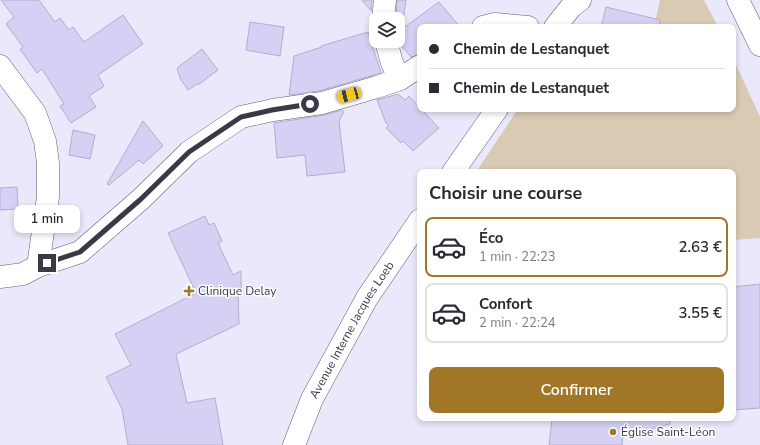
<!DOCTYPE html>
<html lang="fr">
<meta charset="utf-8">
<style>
body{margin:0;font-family:"Nunito Sans",sans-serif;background:#f2f2f3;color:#2b2b33;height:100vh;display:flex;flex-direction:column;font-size:15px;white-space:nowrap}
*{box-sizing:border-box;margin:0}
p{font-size:13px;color:#7c7c81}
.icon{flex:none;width:22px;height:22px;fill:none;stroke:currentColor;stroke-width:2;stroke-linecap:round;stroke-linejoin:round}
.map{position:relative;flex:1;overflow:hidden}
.side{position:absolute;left:417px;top:169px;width:319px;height:252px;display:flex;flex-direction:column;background:#fff;border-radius:8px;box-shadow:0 2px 6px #0003}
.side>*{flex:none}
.banner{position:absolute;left:417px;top:24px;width:319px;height:88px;border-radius:8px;box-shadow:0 2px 6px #0003;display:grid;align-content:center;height:88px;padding:0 12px;background:#fff}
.buttons{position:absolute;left:369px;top:12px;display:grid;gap:8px}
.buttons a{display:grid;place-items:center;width:36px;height:36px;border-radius:8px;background:#fff;box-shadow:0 2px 6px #0003;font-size:20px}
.end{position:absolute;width:18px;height:18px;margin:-9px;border:5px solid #3b3945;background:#fff;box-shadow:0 0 0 2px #fff}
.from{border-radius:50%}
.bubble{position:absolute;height:28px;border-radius:8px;background:#fff;box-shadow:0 2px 6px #0003;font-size:13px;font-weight:600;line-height:28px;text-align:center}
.car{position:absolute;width:12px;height:24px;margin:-12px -6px;border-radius:5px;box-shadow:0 0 3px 1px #0007;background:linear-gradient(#f5c518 24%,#345 0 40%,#f5c518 0 76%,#345 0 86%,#f5c518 0)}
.banner b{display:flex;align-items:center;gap:14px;height:38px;font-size:15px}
.banner b+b{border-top:1px solid #e1e1e2}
.banner i{width:10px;height:10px;background:#2b2b33}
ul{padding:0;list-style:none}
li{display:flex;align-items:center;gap:12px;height:60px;margin:0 8px 6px;padding:0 4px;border:2px solid #e1e1e2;border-radius:8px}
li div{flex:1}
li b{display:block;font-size:15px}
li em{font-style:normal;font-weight:600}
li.current{border-color:#a17626}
li>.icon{width:36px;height:36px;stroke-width:1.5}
h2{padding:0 12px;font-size:18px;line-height:48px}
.cta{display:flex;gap:8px;margin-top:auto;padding:8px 12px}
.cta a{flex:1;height:46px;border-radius:8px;background:#a17626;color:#fff;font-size:16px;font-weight:600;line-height:46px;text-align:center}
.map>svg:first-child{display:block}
.green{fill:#d8cab5}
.building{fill:#d5d1f5;stroke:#b0aeca}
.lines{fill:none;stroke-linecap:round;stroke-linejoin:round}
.minor-casing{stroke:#605d77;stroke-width:23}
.tertiary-casing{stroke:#605d77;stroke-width:23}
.secondary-casing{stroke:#605d77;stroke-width:23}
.minor{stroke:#fff;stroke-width:22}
.tertiary{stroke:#fff;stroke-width:22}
.secondary{stroke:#fff;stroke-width:22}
.route{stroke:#3b3945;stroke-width:5}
.poi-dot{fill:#a17626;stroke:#fff;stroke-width:1.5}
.labels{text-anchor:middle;stroke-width:3;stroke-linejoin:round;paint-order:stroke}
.poi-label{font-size:12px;fill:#3b3945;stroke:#fff;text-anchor:start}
.street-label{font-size:12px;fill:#3b3945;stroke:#fff}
</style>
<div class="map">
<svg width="760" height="445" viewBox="0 0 760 445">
<rect width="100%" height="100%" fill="#eae9fb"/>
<path class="green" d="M660,0H704L718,27H654Z
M733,58L760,117V238L733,240V172H476L518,109H733Z"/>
<path class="building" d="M1,0H39L55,22L60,18L69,30L73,27L84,42L123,15L143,44L98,75L104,86L89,96L96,107L71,123L60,106L64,104L42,69L37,73L20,49L23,47L6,24L14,17Z
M362,0H372L371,11Z
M397,0H406L402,29L439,2L460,27H420V54L411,57L400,44L398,38V19H396Z
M606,7L660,20L659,27H601Z
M250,22L284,27L280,56L246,50Z
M368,32L381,73L319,91L289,95L294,56L322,47L321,46Z
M202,49L218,70L198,85L197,84L188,90L180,78L177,68Z
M398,94L405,100L409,96L439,128L413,151L403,141L401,143L386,128L389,125L386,123L377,100Z
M342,110L344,112L339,121L345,172L307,176L305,155L277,158L274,123L324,115Z
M143,121L163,146L143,164L139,160L109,185L107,184Z
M73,130L95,135L90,159L69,155Z
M17,187L18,209L0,210V188Z
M205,216L209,225L214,223L222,241L218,243L233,275L241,271V290L238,292L239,324L176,354L187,403L215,398L223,445H128L122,409L106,377L131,365L115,334L196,293L168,233Z
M760,284V408L733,410V287Z
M552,418H669L670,424L623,436L622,445H549Z"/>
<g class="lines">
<g class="minor-casing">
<path id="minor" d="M383,19L385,0
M386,41L392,63L400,79
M0,66L35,113L45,141L48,163V197L38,266"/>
</g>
<g class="tertiary-casing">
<path id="tertiary" d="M483,27L495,24L528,27
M0,277L23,274L38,266L80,252L141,199L189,152L241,117L273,110L322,103L377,87L400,79L420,66"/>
</g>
<g class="secondary-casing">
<g id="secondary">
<path d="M738,0L760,45"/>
<path d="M555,27L571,7L580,0"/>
<path d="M453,172L497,109"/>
<path id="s1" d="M294,445L312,399L367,298L420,220"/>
</g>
</g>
<use href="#minor" class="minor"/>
<use href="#tertiary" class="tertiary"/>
<use href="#secondary" class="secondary"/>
</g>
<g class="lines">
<path class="route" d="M47,263L80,252L141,199L189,152L241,117L272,110L310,104"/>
</g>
<g class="poi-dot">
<path d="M187 285h4v4h4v4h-4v4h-4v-4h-4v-4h4z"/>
<circle cx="613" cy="432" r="4"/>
</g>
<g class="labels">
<g class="poi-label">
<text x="198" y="295">Clinique Delay</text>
<text x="621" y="436">Église Saint-Léon</text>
</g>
<g class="street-label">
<text dy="4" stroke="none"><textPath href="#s1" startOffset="129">Avenue Interne Jacques Loeb</textPath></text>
</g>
</g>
</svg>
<div class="buttons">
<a><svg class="icon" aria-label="layers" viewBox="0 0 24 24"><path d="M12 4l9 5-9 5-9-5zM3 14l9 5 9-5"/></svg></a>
</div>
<i class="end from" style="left:310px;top:104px"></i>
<i class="end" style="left:47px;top:263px"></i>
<div class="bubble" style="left:14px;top:205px;width:66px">1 min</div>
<i class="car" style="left:349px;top:95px;rotate:255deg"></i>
<div class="banner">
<b><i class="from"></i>Chemin de Lestanquet</b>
<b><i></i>Chemin de Lestanquet</b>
</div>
<section class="side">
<h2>Choisir une course</h2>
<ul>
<li class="current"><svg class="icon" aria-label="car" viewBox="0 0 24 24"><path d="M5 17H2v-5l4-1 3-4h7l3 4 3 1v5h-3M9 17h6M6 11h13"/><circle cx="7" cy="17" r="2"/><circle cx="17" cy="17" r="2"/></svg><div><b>Éco</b><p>1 min · 22:23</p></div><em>2.63 €</em></li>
<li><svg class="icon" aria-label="car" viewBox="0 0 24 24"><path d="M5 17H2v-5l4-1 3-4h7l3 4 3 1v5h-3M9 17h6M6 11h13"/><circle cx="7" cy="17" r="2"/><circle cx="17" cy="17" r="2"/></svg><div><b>Confort</b><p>2 min · 22:24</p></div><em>3.55 €</em></li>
</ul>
<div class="cta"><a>Confirmer</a></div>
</section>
</div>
